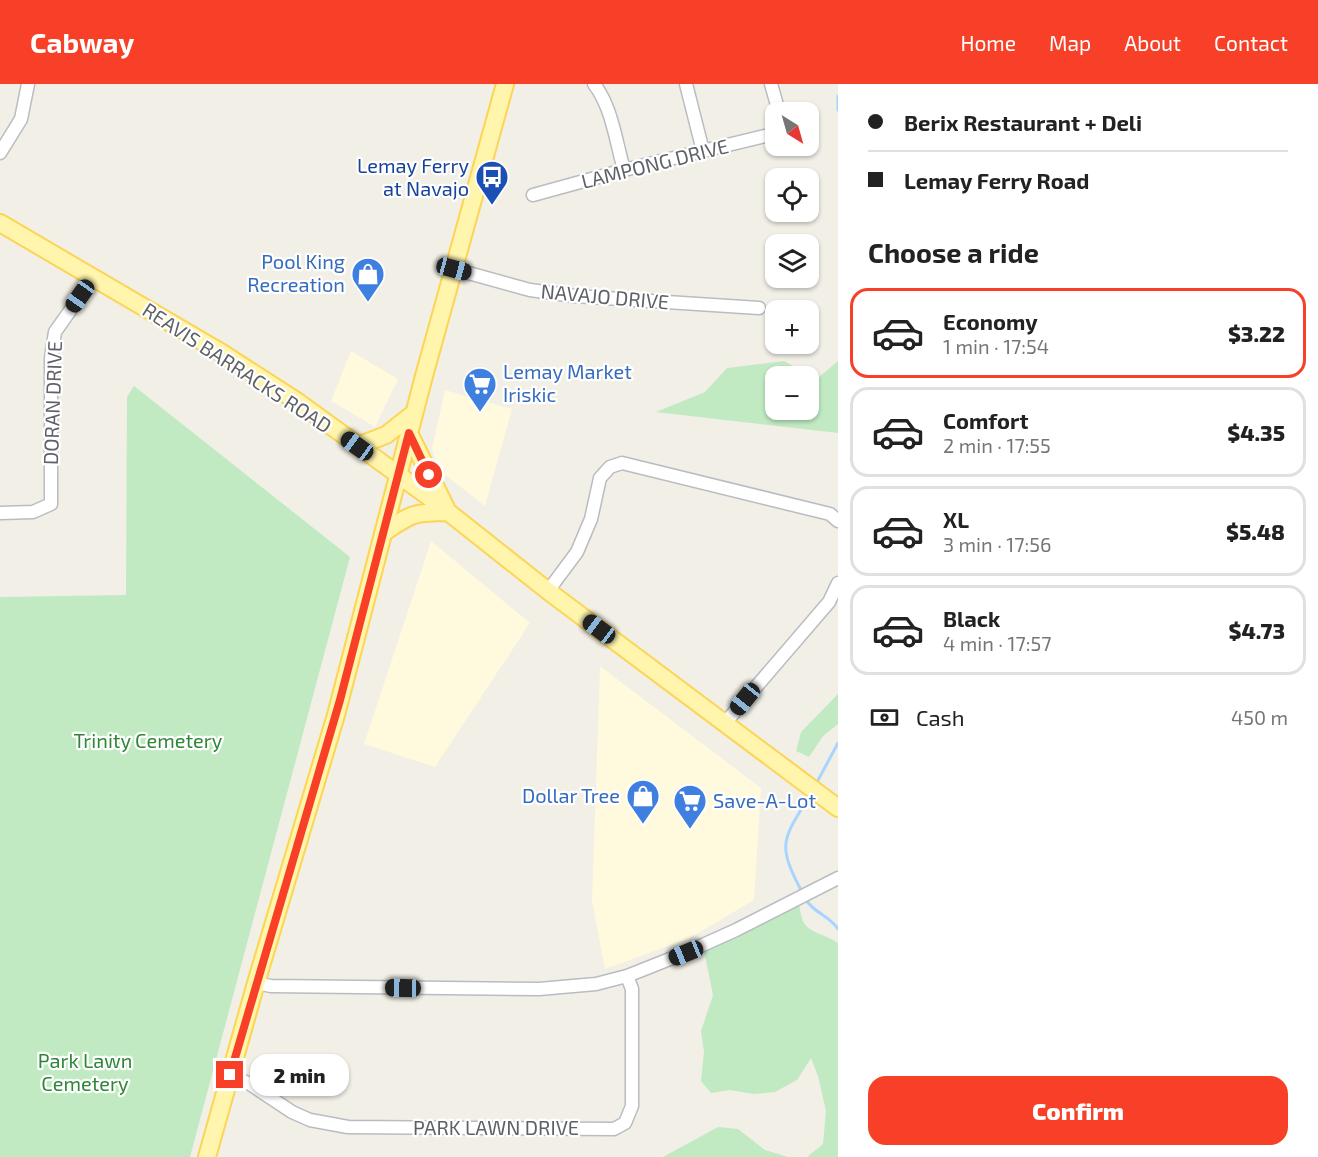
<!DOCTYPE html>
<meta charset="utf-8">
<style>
body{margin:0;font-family:"Exo 2",sans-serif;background:#f2f2f2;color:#222;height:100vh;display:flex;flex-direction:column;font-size:22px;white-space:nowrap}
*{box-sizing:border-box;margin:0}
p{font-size:20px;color:#767676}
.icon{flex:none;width:33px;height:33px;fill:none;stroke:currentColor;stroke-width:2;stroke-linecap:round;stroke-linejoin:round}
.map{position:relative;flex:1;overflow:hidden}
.drawer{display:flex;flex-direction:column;background:#fff;width:480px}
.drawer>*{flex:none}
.banner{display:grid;align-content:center;height:132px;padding:0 30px;background:#fff}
.needle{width:39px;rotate:143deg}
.buttons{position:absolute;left:765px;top:18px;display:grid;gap:12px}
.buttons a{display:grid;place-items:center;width:54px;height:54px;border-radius:12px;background:#fff;box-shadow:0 2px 4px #0004;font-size:30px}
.end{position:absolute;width:27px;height:27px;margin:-14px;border:8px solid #f74027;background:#fff;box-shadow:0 0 0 3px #fff}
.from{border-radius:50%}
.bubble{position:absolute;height:42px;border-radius:18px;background:#fff;box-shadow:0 2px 4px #0004;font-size:20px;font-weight:800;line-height:42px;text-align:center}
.car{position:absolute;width:18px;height:36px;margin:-18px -9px;border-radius:8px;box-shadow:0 0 4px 2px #0007;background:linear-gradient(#222 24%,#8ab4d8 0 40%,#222 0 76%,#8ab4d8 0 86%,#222 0)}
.banner b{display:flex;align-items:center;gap:21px;height:57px;font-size:22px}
.banner b+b{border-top:2px solid #e0e0e0}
.banner i{width:15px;height:15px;background:#222}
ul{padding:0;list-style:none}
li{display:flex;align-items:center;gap:18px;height:90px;margin:0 12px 9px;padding:0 18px;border:3px solid #e0e0e0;border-radius:18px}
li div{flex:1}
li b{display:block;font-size:22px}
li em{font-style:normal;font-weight:800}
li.selected{border-color:#f74027}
li>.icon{width:54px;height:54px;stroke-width:1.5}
h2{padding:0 30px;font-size:27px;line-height:72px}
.pay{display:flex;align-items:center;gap:15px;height:66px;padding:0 30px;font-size:22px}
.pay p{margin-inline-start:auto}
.button{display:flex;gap:12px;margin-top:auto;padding:12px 30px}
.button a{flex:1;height:69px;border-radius:18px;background:#f74027;color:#fff;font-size:24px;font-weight:800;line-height:69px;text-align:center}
header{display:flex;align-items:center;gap:36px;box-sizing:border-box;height:84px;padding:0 30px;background:#f74027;color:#fff}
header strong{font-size:28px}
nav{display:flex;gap:33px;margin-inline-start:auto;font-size:21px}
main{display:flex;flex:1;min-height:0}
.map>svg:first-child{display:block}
.commercial{fill:#fff9dd}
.green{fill:#c1eac3;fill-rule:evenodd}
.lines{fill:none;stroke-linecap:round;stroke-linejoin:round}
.stream{stroke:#a8d5ff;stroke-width:3}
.minor-casing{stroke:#b9bcc1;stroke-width:15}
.major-casing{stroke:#fcd554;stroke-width:20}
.minor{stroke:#fff;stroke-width:12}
.major{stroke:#fff5ad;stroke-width:16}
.route{stroke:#f74027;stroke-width:8}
.labels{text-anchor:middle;stroke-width:4.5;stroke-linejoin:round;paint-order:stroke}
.street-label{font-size:20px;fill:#5e6268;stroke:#fff}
.transit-label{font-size:20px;fill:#164399;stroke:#fff;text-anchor:end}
.shop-label{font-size:20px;fill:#366cbe;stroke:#fff;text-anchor:end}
.park-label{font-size:20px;fill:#2f8636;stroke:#fff}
</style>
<header>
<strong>Cabway</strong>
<nav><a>Home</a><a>Map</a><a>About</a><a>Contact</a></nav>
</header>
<main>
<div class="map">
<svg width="838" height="1073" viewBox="0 0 838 1073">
<rect width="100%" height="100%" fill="#f1efe6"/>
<path class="commercial" d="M351,267L398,295L375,343L331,317Z
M445,306L512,325L485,422L439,386L432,365Z
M431,457L530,539L435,683L364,660Z
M600,582L761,704L754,816L690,854L605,885L592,817Z"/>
<path class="green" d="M784,277L817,295L838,277V349L656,328L705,308L727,284ZM808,292V326H776V292Z
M134,302L350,473L190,1073H0V513L126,511L127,313Z
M838,610V640L823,652L809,673L796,667L801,648Z
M799,820C800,825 801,834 804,839C810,849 827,851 838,859V1073H807L823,1060L826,1027L818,992L811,974L797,996L775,1008L754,1010L730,1006L711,1009L701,997L704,968L701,947L713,911L704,867Z
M718,1043L738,1045L765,1066L788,1073H663Z"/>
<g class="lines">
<path class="stream" d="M838,12V26
M816,700L838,659
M802,808C776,759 783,756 810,711
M805,814C812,828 830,832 838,845"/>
<g class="minor-casing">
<path id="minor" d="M594,0C612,23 616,58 624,86
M686,0L703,67
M771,0L779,28
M0,69L21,35L28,0
M533,111L624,86L769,51L776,46
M454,185L530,206L574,212L759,224
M0,429L33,428L51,420V274L55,248L93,194
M548,507L577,468L591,435L600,394L610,383L622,379L830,430L838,437
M725,639L829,518L838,499
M256,899L271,902L539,905L596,900L627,892L685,869L736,846L838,794
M230,991L250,1000L292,1028L310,1036L348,1043L614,1045L625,1039L632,1022V905L627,892"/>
</g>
<g class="major-casing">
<path id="major" d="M0,139L222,269L298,318L433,416L548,507L838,724
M409,349L446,424
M357,362L386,351L414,329
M383,449C411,430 413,428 448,428
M207,1073L256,899L336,631L424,292L505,0"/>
</g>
<use href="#minor" class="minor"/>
<use href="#major" class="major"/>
</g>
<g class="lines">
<path class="route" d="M230,991L340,616L409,349L429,391"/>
</g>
<defs>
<g id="bus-pin" transform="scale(1.725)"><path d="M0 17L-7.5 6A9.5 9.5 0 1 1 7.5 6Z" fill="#1a4fb4" stroke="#fff"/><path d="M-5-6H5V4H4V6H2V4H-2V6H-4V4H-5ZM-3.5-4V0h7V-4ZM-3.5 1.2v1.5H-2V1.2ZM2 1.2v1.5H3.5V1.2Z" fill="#fff"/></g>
<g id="shop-pin" transform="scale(1.725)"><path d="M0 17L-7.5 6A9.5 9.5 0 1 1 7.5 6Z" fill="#3f7fe0" stroke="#fff"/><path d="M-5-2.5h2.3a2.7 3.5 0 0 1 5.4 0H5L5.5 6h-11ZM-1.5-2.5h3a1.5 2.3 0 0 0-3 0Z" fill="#fff"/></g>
<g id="supermarket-pin" transform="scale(1.725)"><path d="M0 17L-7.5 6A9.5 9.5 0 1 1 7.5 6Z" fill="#3f7fe0" stroke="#fff"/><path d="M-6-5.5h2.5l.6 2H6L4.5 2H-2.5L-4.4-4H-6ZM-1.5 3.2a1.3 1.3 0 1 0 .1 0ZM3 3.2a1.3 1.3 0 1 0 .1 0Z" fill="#fff"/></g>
</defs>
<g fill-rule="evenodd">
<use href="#bus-pin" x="492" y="93"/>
<use href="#shop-pin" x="368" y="190"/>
<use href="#supermarket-pin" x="480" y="300"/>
<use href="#shop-pin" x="643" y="712"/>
<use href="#supermarket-pin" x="690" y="717"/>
</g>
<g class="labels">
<g class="street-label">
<text transform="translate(655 80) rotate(-14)" y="7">LAMPONG DRIVE</text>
<text transform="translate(605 213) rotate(5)" y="7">NAVAJO DRIVE</text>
<text transform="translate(237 284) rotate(33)" y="7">REAVIS BARRACKS ROAD</text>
<text transform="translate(53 319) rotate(-88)" y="7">DORAN DRIVE</text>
<text x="496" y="1051">PARK LAWN DRIVE</text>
</g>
<g class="transit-label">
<text x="469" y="89">Lemay Ferry<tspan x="469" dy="23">at Navajo</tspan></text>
</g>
<g class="shop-label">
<text x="345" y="185">Pool King<tspan x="345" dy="23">Recreation</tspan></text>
<text x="503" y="295" text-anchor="start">Lemay Market<tspan x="503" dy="23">Iriskic</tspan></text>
<text x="620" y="719">Dollar Tree</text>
<text x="713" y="724" text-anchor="start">Save-A-Lot</text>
</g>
<g class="park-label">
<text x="148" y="664">Trinity Cemetery</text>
<text x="85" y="984">Park Lawn<tspan x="85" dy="23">Cemetery</tspan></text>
</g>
</g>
</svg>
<div class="buttons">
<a><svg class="needle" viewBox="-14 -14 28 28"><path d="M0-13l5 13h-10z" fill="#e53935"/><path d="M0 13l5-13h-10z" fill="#767676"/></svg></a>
<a><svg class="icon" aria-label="locate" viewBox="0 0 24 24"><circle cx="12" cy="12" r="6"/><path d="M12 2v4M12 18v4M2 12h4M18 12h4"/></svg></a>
<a><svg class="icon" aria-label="layers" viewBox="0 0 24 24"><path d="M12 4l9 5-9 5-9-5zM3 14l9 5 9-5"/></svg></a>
<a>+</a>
<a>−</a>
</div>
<i class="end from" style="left:429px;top:391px"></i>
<i class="end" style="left:230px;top:991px"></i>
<div class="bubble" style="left:250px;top:970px;width:99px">2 min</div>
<i class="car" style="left:454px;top:185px;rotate:105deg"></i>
<i class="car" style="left:80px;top:212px;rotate:215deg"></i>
<i class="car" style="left:357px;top:362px;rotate:306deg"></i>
<i class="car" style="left:599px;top:545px;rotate:307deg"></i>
<i class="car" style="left:745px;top:615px;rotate:219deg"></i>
<i class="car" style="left:686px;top:869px;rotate:248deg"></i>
<i class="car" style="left:403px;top:904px;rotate:271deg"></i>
</div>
<section class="drawer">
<div class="banner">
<b><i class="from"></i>Berix Restaurant + Deli</b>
<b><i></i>Lemay Ferry Road</b>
</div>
<h2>Choose a ride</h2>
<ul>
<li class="selected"><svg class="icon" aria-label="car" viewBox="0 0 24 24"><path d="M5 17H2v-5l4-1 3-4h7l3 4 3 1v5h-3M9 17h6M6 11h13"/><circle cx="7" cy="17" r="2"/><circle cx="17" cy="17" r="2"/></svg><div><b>Economy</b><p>1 min · 17:54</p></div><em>$3.22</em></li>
<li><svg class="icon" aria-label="car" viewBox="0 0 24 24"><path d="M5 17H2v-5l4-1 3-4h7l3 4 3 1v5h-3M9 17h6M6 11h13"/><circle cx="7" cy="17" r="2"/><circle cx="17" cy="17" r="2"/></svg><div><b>Comfort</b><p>2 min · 17:55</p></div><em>$4.35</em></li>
<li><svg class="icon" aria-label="car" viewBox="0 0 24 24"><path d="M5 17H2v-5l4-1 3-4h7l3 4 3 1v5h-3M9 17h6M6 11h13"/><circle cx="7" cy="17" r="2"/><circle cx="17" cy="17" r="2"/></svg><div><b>XL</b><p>3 min · 17:56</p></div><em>$5.48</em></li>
<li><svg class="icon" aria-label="car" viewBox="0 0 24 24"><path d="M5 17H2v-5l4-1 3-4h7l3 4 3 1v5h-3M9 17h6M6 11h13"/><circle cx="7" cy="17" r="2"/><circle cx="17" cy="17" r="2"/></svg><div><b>Black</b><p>4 min · 17:57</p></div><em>$4.73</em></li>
</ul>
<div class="pay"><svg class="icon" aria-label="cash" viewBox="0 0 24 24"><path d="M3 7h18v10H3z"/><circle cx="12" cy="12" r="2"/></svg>Cash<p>450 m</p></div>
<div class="button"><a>Confirm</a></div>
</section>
</main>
